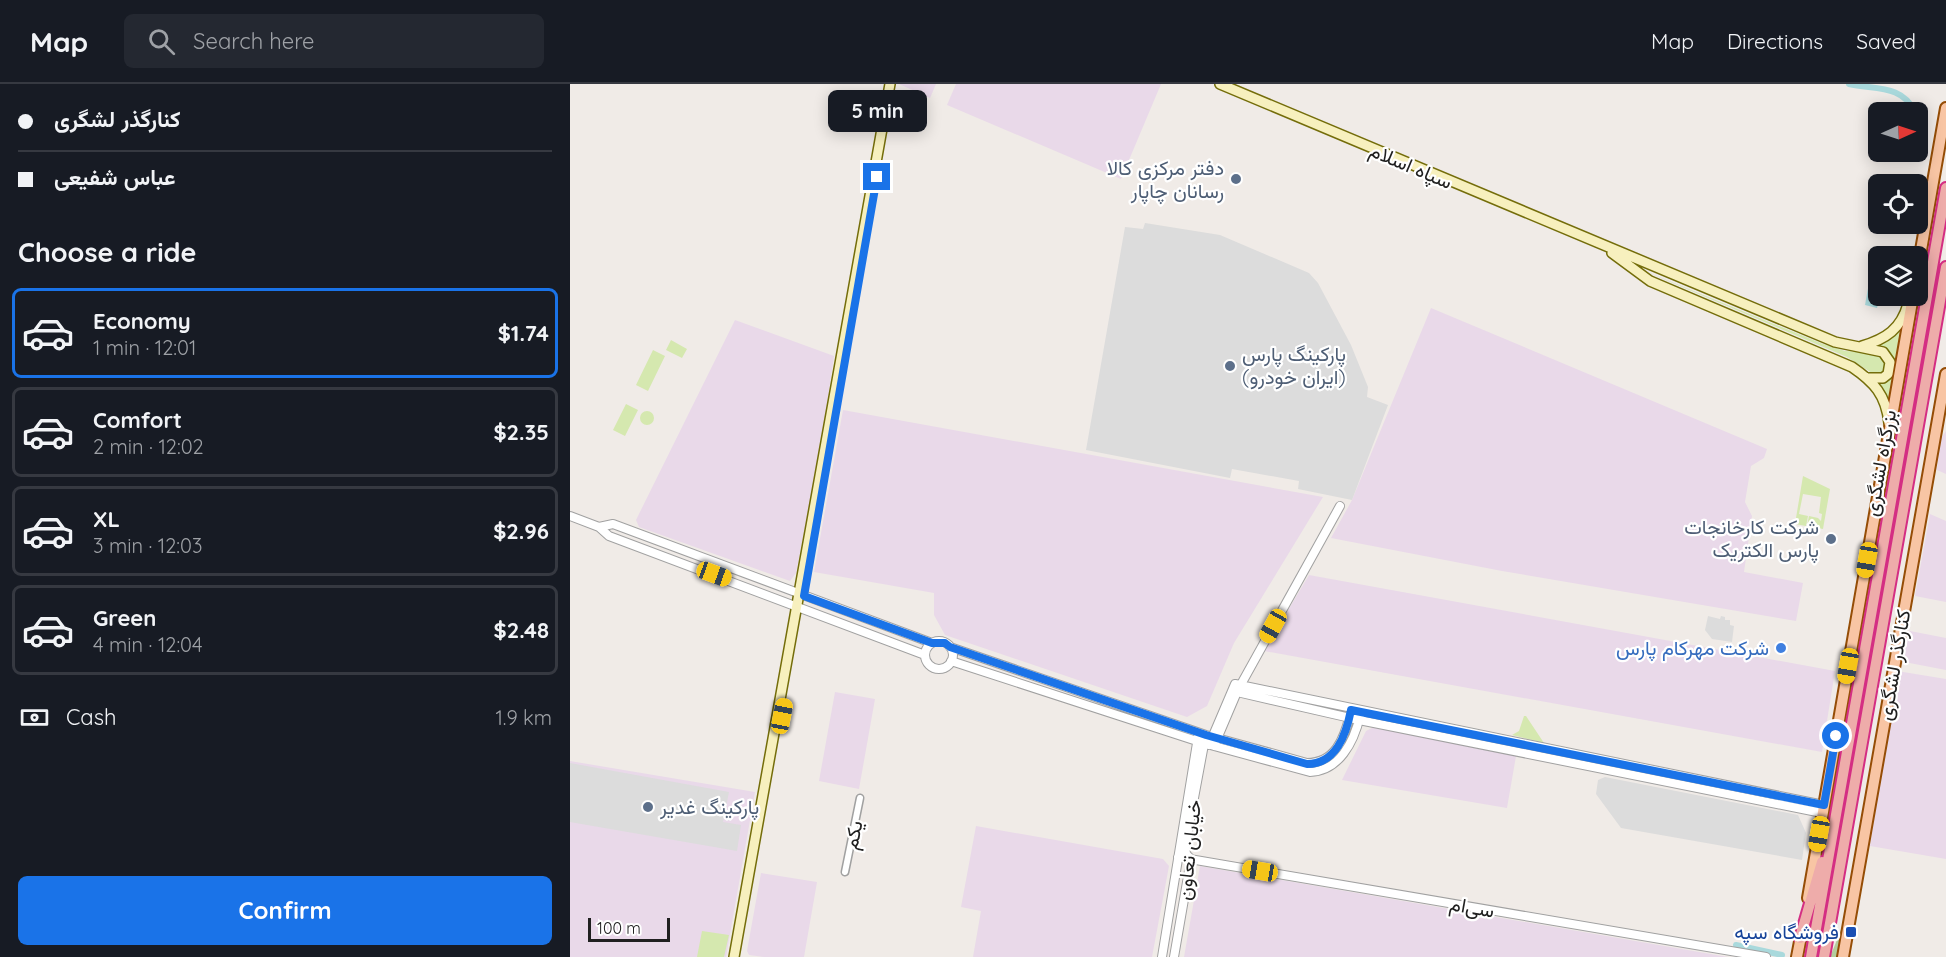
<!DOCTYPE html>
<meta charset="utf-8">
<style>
body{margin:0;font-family:Quicksand,Vazirmatn,sans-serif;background:#242831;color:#f1f3f6;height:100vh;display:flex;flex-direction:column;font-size:22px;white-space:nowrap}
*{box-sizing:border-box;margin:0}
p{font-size:20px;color:#9ea1a6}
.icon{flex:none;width:33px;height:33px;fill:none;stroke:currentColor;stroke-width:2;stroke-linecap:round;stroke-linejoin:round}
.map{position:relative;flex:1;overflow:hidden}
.side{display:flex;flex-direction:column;background:#171b24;width:570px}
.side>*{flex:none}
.hud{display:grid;align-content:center;height:132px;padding:0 18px;background:#171b24}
.needle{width:39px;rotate:87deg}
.fabs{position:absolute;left:1298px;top:18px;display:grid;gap:12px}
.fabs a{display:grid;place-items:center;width:60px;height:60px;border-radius:9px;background:#171b24;box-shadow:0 3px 15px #0003;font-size:30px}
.scale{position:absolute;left:18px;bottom:15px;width:82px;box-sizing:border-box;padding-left:6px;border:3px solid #202020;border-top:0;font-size:16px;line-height:21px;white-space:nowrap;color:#202020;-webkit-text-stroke:4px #fff;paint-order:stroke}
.end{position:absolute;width:27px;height:27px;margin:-14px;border:8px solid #1a73e8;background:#fff;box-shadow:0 0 0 3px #fff}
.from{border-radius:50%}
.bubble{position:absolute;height:42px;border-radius:9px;background:#171b24;box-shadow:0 3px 15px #0003;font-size:20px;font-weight:700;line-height:42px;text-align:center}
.car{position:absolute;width:18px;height:36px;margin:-18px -9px;border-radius:8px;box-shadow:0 0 4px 2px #0007;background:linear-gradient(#f5c518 24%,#345 0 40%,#f5c518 0 76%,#345 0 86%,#f5c518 0)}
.hud b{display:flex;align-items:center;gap:21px;height:57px;font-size:22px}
.hud b+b{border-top:2px solid #363941}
.hud i{width:15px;height:15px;background:#f1f3f6}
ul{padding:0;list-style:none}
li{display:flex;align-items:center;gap:18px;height:90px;margin:0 12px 9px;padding:0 6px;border:3px solid #363941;border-radius:9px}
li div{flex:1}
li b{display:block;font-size:22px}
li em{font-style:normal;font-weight:700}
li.active{border-color:#1a73e8}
li>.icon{width:54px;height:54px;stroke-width:1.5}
h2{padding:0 18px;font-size:27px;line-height:72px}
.pay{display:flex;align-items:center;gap:15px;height:66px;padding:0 18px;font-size:22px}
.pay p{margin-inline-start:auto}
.button{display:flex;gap:12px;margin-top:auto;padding:12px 18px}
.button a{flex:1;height:69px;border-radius:9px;background:#1a73e8;color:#fff;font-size:24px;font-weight:700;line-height:69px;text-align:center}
header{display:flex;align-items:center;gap:36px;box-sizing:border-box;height:84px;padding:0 30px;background:#171b24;border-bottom:2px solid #363941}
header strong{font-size:28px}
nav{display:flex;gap:33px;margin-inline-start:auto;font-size:21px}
.search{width:420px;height:54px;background:#242831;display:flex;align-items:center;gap:15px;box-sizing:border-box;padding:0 21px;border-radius:9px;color:#9ea1a6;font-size:22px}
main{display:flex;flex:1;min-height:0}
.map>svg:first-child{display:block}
.industrial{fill:#e9d9e9}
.grass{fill:#d5e8af}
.forest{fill:#b4cd9d}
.parking{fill:#dcdcdc}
.water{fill:#a9d9dc}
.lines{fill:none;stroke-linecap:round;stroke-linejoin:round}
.canal{stroke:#a9d9dc;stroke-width:6}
.minor-casing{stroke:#a1a1a1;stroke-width:9}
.tertiary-casing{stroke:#a1a1a1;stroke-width:10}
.secondary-casing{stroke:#746d0a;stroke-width:12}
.primary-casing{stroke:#954d06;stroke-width:14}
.trunk-casing{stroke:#d42e83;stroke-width:14}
.minor{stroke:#fff;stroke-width:6}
.tertiary{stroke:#fff;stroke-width:8}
.secondary{stroke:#f7f0be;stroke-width:9}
.primary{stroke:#f8c5a4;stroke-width:10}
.trunk{stroke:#eeacaa;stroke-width:10}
.route{stroke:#1a73e8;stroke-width:8}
.service-dot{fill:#5c6f8a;stroke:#fff;stroke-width:2}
.shop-dot{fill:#3f7fe0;stroke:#fff;stroke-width:2}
.transit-dot{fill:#1a4fb4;stroke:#fff;stroke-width:2}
.labels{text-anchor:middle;stroke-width:4.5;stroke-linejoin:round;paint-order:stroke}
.street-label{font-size:20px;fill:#202020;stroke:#fff}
.service-label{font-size:20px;fill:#4e5e75;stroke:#fff;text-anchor:end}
.shop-label{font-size:20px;fill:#366cbe;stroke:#fff;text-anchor:end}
.transit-label{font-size:20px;fill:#164399;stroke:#fff;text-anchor:end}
</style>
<header>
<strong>Map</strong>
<div class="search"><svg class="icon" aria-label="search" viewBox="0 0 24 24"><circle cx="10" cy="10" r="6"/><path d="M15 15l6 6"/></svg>Search here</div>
<nav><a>Map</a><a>Directions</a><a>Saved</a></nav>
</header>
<main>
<section class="side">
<div class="hud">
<b><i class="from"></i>کنارگذر لشگری</b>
<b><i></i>عباس شفیعی</b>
</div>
<h2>Choose a ride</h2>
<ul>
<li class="active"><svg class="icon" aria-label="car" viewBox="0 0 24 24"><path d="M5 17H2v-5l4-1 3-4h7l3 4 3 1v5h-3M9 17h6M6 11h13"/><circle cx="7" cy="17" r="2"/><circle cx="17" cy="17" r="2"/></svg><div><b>Economy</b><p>1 min · 12:01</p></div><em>$1.74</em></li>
<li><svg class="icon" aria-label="car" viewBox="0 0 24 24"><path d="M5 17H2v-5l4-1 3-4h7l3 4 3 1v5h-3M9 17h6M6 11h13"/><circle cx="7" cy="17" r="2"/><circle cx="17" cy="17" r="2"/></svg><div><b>Comfort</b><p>2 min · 12:02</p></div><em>$2.35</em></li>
<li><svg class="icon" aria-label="car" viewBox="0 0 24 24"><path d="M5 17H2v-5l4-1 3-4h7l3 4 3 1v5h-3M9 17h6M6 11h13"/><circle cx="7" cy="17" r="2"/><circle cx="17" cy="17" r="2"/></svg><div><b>XL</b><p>3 min · 12:03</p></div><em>$2.96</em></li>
<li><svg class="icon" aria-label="car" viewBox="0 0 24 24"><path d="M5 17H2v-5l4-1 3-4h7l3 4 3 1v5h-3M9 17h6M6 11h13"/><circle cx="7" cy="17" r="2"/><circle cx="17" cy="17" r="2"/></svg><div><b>Green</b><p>4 min · 12:04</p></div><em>$2.48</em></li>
</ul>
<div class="pay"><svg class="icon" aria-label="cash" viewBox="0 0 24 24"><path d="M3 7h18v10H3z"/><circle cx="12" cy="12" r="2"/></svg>Cash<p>1.9 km</p></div>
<div class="button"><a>Confirm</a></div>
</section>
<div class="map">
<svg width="1376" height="873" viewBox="0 0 1376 873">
<rect width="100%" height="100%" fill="#f0ebe7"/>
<path class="industrial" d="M329,0H366L360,14Z
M386,0H591L551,95L377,21Z
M861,224L1197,365L1194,374L1181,382L1175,418L1182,432L1174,488L1233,499L1226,537L932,487L761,454L782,416Z
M165,236L264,272L251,361L226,489L220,497L69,443L66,436Z
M273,326L753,413L664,559L637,622L617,633L375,551L364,531V509L244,488Z
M1376,347V390L1367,386L1370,356Z
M1360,430L1376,437V518L1345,512Z
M739,491L1265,587L1252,668L694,567Z
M1335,546L1376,554V586L1329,577Z
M1327,587L1376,595V775L1300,762Z
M265,608L305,615L289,705L249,697Z
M806,642L946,672L937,724L772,696L796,647Z
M0,677L185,708L156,873H0Z
M406,742L593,775L599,782L582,873H403L411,827L391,823Z
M630,782L1158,873H614Z
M191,789L247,798L234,873H194L179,871L177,867Z"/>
<path class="grass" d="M1070,185L1253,260L1275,267L1309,269L1316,275V288L1305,291L1277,273Z
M1334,239L1320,317L1309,298L1316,296L1315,265L1300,261Z
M101,256L117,265L112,274L96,266Z
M83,266L95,272L78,307L66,301Z
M56,320L68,326L55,352L43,346Z
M70 334a7 7 0 1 1 14 0a7 7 0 1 1-14 0Z
M1233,392L1260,405L1253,445L1237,442L1239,432L1248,434L1251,437L1252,430L1249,429L1251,413L1233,410L1229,430L1238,432L1236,442L1225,440Z
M954,632H956L974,659L942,651L949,647Z
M132,847L159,851L154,873H127Z"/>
<path class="forest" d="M1273,841L1267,873H1260Z"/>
<path class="parking" d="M575,139L650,151L739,189L748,199L781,261L798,303L797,313L818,321L782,416L728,405L729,397L662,385L660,394L516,366L555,143L573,145Z
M1138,532L1150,535L1151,532L1155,533V536H1160V541L1164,542L1162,558L1142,555L1135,546Z
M0,679L159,708L153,738L171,741L167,767L0,738Z
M1035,693L1228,731L1236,749L1232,776L1051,744L1026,710L1028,696Z"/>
<path class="water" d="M1300,193L1308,195L1310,212L1307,224L1295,221Z"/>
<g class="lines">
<path class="canal" d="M1279,0C1304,6 1332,0 1345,28
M1347,33L1353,52
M1166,861L1212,871"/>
<g class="minor-casing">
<path id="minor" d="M275,788L290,714"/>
</g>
<g class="tertiary-casing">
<path id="tertiary" d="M0,432L29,443L39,452L355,571
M29,443L43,440L362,559
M355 571a14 14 0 1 1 28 0a14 14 0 1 1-28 0Z
M380,563L636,651L737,679C765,679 774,655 780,631
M381,577L633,659L740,688C769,687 784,658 790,632
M669,604L770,422
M639,661L665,600L1254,721
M644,662L667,608L789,636L1252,729
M608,773L1196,873
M621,775L616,770L615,762L635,655
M592,873L628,653
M604,873L621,775"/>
</g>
<g class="secondary-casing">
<path id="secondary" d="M650,0L1265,258L1313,268L1320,278L1318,290L1313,294H1298
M1042,169L1080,197L1282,283C1304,298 1316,311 1319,339
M1292,262C1316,255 1331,245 1338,220
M164,873L320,0"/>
</g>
<g class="primary-casing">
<path id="primary" d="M1347,189L1376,24
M1238,814L1343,212
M1227,873L1232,847
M1273,873L1376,290"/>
</g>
<g class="trunk-casing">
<path id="trunk" d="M1230,854L1252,778
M1241,873L1376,104
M1254,873L1376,183"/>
</g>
<use href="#minor" class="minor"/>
<use href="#tertiary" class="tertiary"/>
<use href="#secondary" class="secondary"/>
<use href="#primary" class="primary"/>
<use href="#trunk" class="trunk"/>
</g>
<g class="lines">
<path class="route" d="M307,93L234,512L362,559H375L380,563L636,651L737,680C766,680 776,651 781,626L1254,721L1266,652"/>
</g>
<g class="service-dot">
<circle cx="666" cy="95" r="6"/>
<circle cx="660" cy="282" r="6"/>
<circle cx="1261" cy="455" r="6"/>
<circle cx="78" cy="723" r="6"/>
</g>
<circle class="shop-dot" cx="1211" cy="564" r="6"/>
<rect class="transit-dot" x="1275" y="842" width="12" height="12" rx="3"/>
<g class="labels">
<g class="street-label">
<text transform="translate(841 82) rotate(23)" y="7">سپاه اسلام</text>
<text transform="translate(1310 379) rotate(-80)" y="7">بزرگراه لشگری</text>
<text transform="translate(1324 581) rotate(-80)" y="7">کنارگذر لشگری</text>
<text transform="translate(283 751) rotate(-79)" y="7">یکم</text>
<text transform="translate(619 766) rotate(-84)" y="7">خیابان تعاون</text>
<text transform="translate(902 823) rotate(10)" y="7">سی‌ام</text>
</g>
<g class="service-label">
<text x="654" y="91">دفتر مرکزی کالا<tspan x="654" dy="23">رسانان چاپار</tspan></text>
<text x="672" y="277" text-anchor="start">پارکینگ پارس<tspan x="672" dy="23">(ایران خودرو)</tspan></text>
<text x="1249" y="450">شرکت کارخانجات<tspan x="1249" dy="23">پارس الکتریک</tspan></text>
<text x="90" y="730" text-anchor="start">پارکینگ غدیر</text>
</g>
<g class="shop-label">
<text x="1199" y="571">شرکت مهرکام پارس</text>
</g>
<g class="transit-label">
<text x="1269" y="855">فروشگاه سپه</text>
</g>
</g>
</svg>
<div class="fabs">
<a><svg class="needle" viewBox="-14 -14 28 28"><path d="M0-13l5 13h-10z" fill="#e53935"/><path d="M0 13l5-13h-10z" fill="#9ea1a6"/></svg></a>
<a><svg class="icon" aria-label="locate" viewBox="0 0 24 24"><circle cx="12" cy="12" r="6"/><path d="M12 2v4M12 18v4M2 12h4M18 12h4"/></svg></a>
<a><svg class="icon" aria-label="layers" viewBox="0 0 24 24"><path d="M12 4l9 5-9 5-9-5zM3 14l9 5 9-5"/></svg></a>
</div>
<div class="scale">100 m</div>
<i class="end from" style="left:1266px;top:652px"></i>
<i class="end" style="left:307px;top:93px"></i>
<div class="bubble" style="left:258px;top:6px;width:99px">5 min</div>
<i class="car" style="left:1297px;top:476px;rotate:190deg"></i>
<i class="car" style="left:144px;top:490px;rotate:110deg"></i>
<i class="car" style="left:703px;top:542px;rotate:209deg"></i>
<i class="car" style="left:1278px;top:582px;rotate:190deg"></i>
<i class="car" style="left:212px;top:632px;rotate:11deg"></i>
<i class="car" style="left:1249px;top:750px;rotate:190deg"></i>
<i class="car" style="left:690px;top:787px;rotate:280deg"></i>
</div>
</main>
